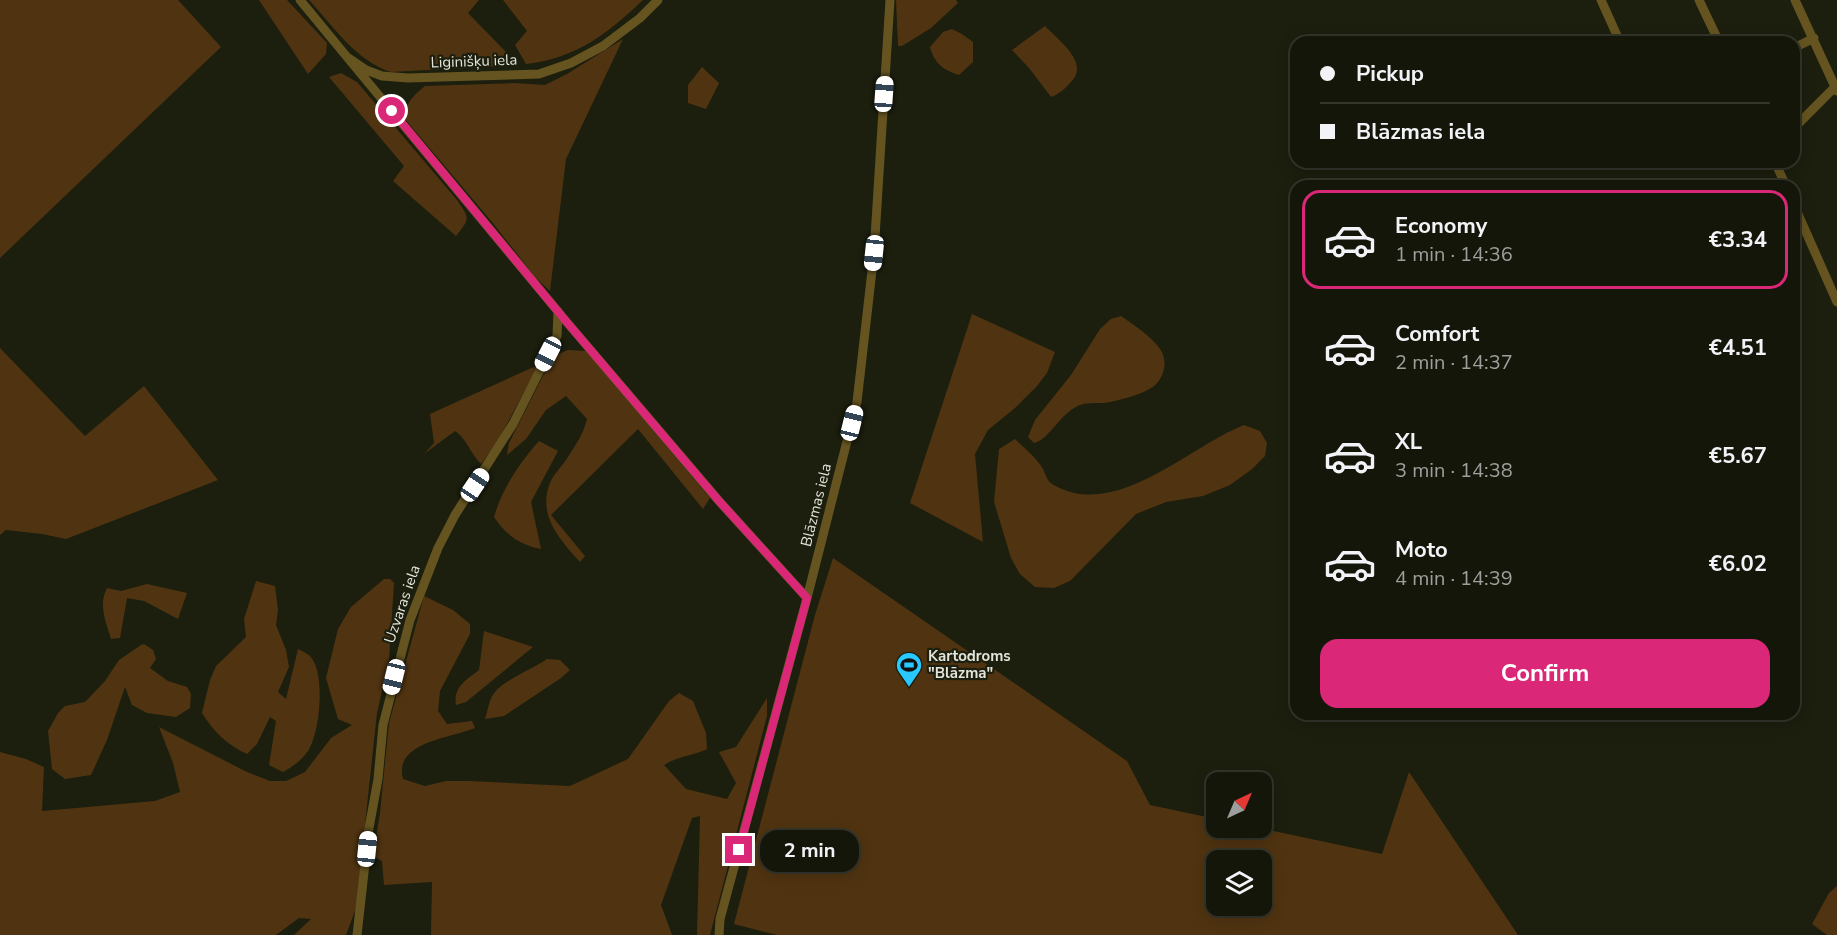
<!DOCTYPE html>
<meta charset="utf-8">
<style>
body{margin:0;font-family:"Nunito Sans",sans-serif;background:#222318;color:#f1f3f6;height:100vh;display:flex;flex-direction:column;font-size:22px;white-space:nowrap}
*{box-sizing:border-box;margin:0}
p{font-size:20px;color:#9d9f9c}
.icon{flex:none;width:33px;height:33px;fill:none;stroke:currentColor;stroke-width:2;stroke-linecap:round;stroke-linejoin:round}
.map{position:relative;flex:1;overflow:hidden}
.details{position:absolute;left:1290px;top:180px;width:510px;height:540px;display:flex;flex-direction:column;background:#15160a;border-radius:18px;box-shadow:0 3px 15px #0003,0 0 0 2px #34352b}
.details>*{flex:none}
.top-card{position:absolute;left:1290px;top:36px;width:510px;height:132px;border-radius:18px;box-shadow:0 3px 15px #0003,0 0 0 2px #34352b;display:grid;align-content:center;height:132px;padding:0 30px;background:#15160a}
.needle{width:39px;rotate:44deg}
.controls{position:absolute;left:1206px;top:772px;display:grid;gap:12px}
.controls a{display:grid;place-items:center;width:66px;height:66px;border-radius:12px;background:#15160a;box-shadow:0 3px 15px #0003,0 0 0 2px #34352b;font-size:30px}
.end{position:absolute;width:27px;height:27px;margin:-14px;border:8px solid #db2777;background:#fff;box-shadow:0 0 0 3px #fff}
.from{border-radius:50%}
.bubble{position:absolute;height:42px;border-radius:18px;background:#15160a;box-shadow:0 3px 15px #0003,0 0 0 2px #34352b;font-size:20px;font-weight:700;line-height:42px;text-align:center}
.car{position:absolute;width:18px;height:36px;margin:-18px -9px;border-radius:8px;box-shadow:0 0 4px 2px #0007;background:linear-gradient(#fff 24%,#345 0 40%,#fff 0 76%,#345 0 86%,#fff 0)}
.top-card b{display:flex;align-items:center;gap:21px;height:57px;font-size:22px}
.top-card b+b{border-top:2px solid #34352b}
.top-card i{width:15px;height:15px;background:#f1f3f6}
ul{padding:10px 0 0;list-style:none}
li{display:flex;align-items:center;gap:18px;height:99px;margin:0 12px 9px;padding:0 18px;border:3px solid transparent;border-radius:18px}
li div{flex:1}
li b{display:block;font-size:22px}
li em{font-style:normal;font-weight:700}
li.selected{border-color:#db2777}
li>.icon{width:54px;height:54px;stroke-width:1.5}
.cta{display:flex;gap:12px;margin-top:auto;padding:12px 30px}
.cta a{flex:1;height:69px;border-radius:18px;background:#db2777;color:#fff;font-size:24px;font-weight:700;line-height:69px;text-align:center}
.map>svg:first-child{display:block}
.green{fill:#503411;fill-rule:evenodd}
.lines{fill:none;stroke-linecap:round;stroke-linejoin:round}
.minor{stroke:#655420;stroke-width:9}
.route{stroke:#db2777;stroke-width:8}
.labels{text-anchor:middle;stroke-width:4.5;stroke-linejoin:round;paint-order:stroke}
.street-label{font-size:15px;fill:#e3e5db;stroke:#1c1e0e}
.poi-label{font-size:15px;font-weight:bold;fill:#e3e5db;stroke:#1c1e0e;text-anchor:start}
</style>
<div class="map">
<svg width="1837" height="935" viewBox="0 0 1837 935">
<rect width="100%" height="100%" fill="#1c1e0e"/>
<path class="green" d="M0,0H178L221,47L0,258Z
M259,0H287L327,43L326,54L308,74Z
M309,0H479L468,13L508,54L503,66L391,72C356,61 333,26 309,0Z
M503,0H643C607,34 577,58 526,64L515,45L527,31Z
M896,0H956L958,3L931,28L902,46H898Z
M1045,26C1059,41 1091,63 1070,83C1065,89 1059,94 1051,97L1029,68L1012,50Z
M952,29L962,34L973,42V62L959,75C943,70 934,63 930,47L943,32Z
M623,39L566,159L550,291L536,278L492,222L405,119C404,104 414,95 425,86L515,83L545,85L567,74Z
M702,67L719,83L706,109L688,103V85Z
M341,73L357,82L457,200C470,219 470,218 456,236L393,181L404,166L329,77Z
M972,314L1055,352L1047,373L1037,386L1015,408L988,430L975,454L983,542L910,503Z
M1121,316C1134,325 1151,336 1160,349C1168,360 1165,377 1154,386C1144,394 1123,399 1111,402C1102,404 1092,402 1083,404C1060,411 1051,439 1034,443L1028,437L1035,420L1071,375L1100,329L1111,319Z
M0,348L85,436L144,386L218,480L66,539L42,534L6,530L0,535Z
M568,350L586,351L710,498L703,509L638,429L551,515L585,556L580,562C560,540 537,515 550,483C553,475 561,467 566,460C575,446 583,435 587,419L566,396L546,410L526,439L507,455L509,443L553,356Z
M538,365L497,443L481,464C470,453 467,439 455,431L424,454L434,443L430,414Z
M1244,425L1260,431L1267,443L1265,456L1252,469L1230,485L1203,496L1166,502L1136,514L1070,581L1054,588L1035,587L1020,574L1011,558L994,502L999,449L1015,439C1025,449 1036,457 1043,469C1046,475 1047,481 1052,484C1114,522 1188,447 1244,425Z
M539,441L558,451L531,502L541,549C520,545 505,534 494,517C502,489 520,462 539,441Z
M833,558L1127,761L1150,805L1216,819V828H1259L1382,854L1409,772L1518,935H777L734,924L815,615ZM1216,861H1262V906H1216Z
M384,579H390L394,583L389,660L377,713L356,908L346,935H294L311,919L299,918L276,935H0V752L26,759L44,767L42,811L155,801L180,792L173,763L159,727L247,772L270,781H286L305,772L331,738L352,725L338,719L326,678L338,629L351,607Z
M256,581L275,586L278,610L276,625L286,650L289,667L278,692L286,699L298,649C302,651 307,653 310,656C326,672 320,733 308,751C301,761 292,767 283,772L269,765L276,721L270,717L257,744L247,754C227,745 213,731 202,713L210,680L216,666L246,637L244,619Z
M147,584L187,593L178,619L144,601L127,598L120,638L111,639C106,622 98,605 107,588L121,591Z
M424,596L453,610L470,624V634L440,691L438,711L447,724L472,721L475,728C451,738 393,742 403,779L425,786L446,781H470L570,786L628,759L669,701L679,693L693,701L706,733L707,749C693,756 678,756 664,765L686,789L727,799L736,783L719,752L736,747L767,698V716L710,935H697L700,816L692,818L661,905L672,935H431L432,882L384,885L382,861L373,856L380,813L389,723Z
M484,631L533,647L466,702L456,705C453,687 466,680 479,670Z
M144,644L153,650L156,659L150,668L168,681L187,687L191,694L190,708L176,717L147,713L132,705L125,687L107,740L91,775L65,779L52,769L48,731L58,713L65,706L85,702L105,681L119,660L141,645Z
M547,659L560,660L570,670L561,678L504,716L485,719C488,711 489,698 495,692C503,681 534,668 547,659Z
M1837,886V935H1827L1812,924L1829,893Z"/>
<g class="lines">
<path class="minor" d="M300,0L347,57L366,70L382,76L408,78L539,74L571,63L603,46L640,18L658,0
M1601,0L1620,42
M1699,0L1719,42
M1795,0L1837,91
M1794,48L1814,38
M347,57L565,320L719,501L807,598
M1794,128L1835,87
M1775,162L1786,186
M1794,205L1837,302
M357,935L369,828L378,779L383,725L410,620L438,548L455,515L513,424L557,336L558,311
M719,935L720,919L807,598L857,402L874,253L890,0"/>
</g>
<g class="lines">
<path class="route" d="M392,111L565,320L719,501L807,598L739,850"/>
</g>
<defs>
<g id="stadium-pin" transform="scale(1.35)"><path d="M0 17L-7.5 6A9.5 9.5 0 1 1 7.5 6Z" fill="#29c8ff" stroke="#1c1e0e"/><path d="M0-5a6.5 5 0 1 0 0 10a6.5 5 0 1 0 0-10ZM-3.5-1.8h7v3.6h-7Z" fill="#111"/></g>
</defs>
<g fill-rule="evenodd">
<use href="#stadium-pin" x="909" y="665"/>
</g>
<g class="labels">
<g class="street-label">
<text transform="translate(474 61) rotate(-2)" y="5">Liginišķu iela</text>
<text transform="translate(816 505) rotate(-76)" y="5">Blāzmas iela</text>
<text transform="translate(402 604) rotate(-71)" y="5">Uzvaras iela</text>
</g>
<g class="poi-label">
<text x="928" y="661">Kartodroms<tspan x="928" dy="17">"Blāzma"</tspan></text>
</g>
</g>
</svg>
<div class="controls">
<a><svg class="needle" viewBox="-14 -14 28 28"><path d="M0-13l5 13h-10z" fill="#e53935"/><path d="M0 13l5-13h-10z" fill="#9d9f9c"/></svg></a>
<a><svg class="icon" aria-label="layers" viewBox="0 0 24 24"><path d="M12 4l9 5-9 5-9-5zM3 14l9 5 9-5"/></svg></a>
</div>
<i class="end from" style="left:392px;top:111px"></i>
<i class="end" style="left:739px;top:850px"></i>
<div class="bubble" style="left:760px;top:830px;width:99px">2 min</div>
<i class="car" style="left:884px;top:94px;rotate:4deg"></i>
<i class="car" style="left:874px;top:253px;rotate:186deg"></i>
<i class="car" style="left:548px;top:354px;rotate:207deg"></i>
<i class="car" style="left:852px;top:423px;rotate:14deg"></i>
<i class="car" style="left:475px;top:485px;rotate:34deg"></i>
<i class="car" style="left:394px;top:677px;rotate:194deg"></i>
<i class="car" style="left:367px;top:849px;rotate:6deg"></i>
<div class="top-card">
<b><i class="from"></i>Pickup</b>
<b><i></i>Blāzmas iela</b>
</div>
<section class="details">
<ul>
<li class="selected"><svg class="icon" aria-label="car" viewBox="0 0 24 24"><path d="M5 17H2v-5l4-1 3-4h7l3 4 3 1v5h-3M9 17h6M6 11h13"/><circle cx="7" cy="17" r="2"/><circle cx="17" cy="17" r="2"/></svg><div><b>Economy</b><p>1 min · 14:36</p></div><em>€3.34</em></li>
<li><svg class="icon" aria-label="car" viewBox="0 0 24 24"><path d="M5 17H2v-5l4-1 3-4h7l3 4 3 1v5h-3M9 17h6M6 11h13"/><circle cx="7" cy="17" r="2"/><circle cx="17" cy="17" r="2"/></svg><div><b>Comfort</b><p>2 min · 14:37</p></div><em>€4.51</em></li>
<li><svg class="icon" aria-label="car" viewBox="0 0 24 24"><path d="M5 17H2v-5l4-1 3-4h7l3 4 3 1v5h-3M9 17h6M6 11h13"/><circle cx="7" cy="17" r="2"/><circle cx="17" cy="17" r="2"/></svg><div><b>XL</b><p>3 min · 14:38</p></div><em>€5.67</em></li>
<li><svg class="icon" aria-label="car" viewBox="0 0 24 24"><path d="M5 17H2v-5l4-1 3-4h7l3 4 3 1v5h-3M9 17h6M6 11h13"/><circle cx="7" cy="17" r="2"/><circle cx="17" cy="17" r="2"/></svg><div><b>Moto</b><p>4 min · 14:39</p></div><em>€6.02</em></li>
</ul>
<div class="cta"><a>Confirm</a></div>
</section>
</div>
